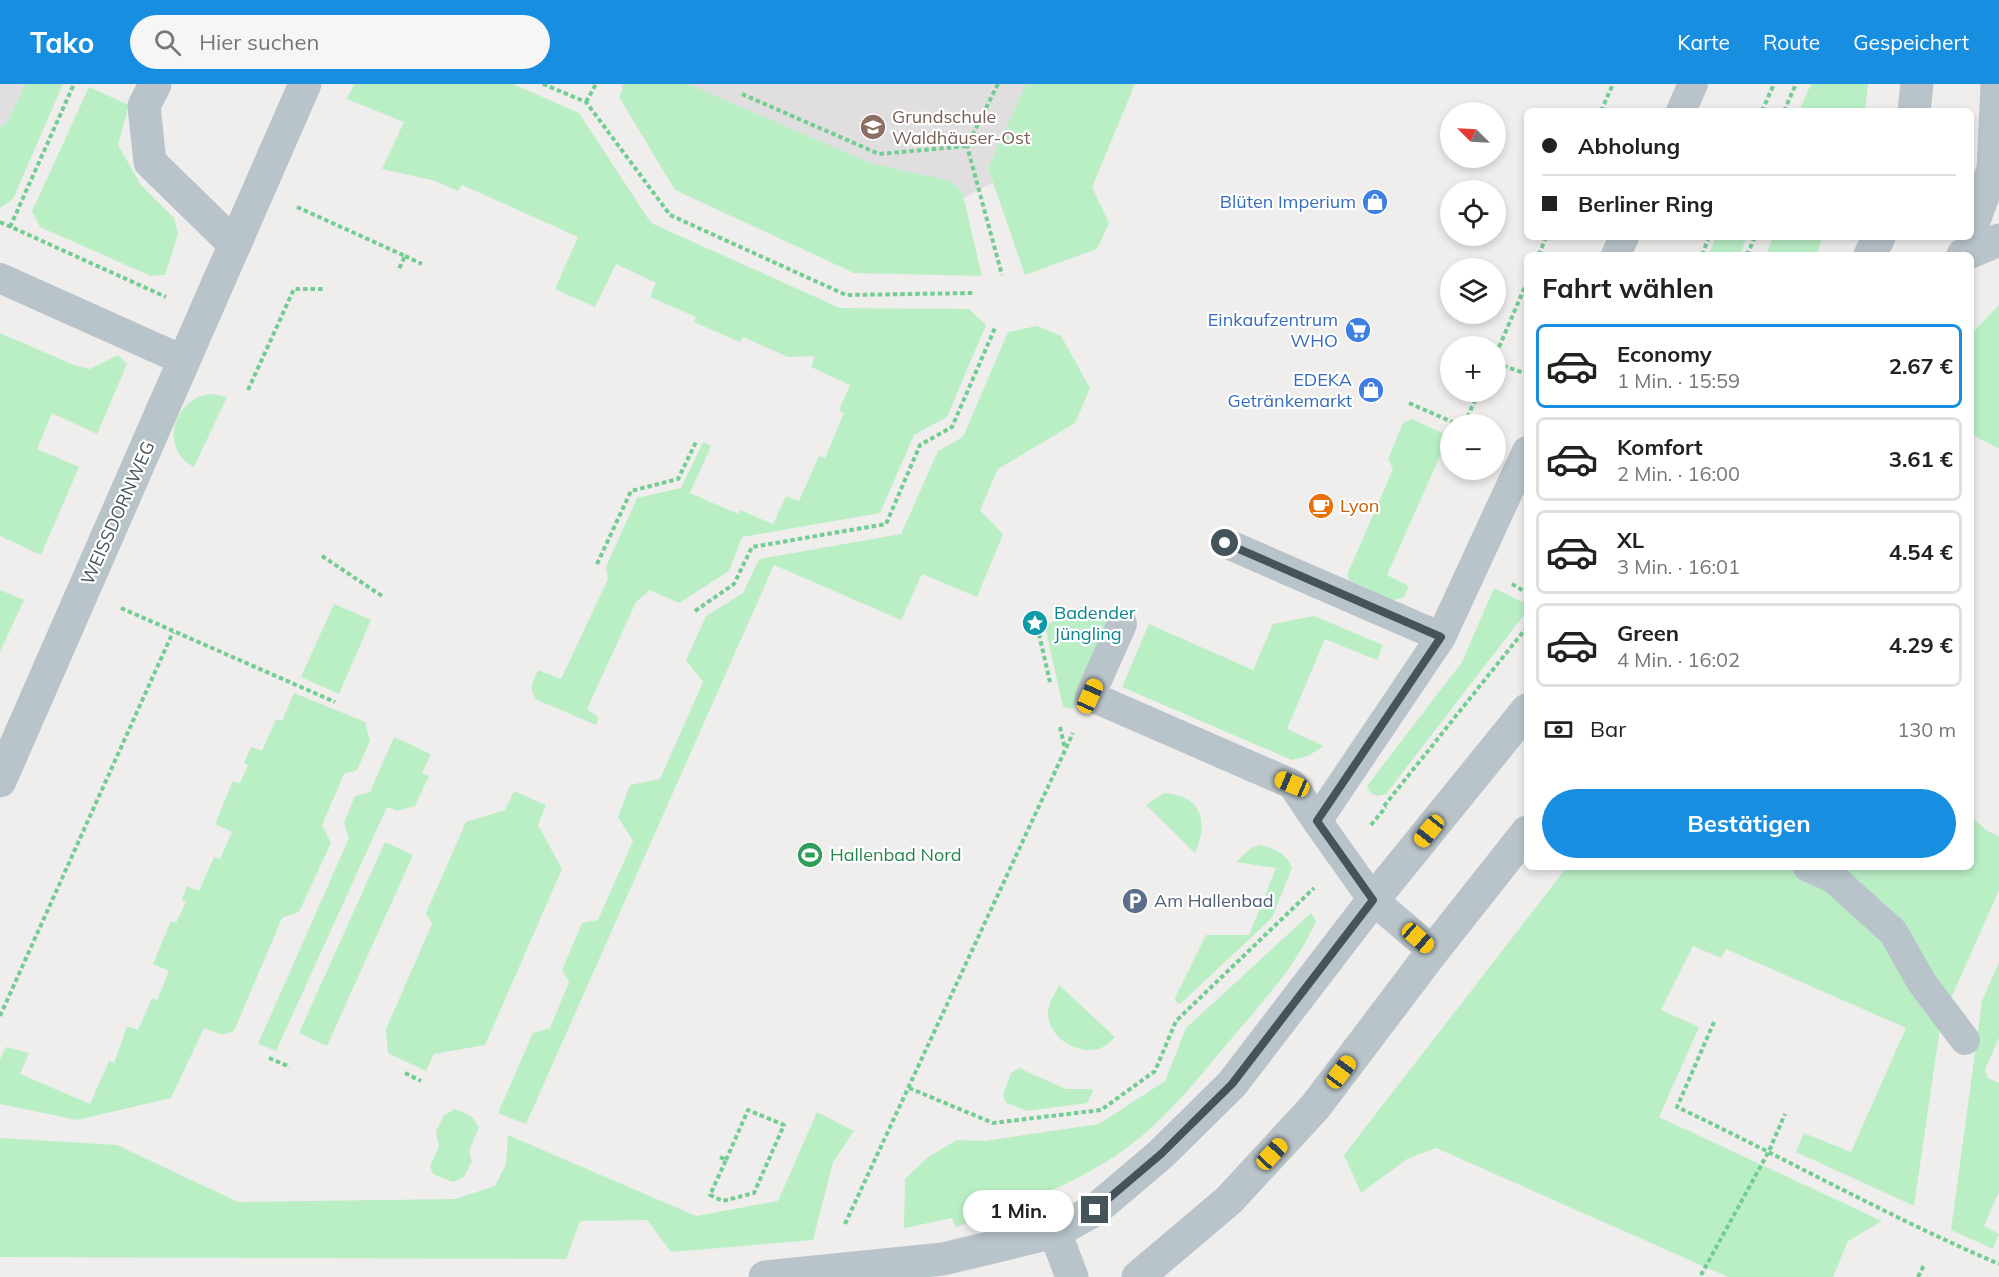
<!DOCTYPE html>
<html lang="de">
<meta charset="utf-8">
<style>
body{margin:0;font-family:Mulish,sans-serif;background:#f6f6f6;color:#222;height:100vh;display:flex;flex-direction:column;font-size:22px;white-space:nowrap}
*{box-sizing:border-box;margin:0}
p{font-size:20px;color:#767676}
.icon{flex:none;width:33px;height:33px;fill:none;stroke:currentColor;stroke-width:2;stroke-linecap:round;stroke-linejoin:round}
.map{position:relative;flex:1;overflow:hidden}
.drawer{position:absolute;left:1524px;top:168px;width:450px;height:618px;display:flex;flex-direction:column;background:#fff;border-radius:9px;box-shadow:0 3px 9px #0003}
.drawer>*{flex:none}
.banner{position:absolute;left:1524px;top:24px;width:450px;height:132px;border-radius:9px;box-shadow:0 3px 9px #0003;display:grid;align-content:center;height:132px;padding:0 18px;background:#fff}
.needle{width:39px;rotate:294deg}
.buttons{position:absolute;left:1440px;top:18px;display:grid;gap:12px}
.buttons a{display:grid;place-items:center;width:66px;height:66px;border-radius:50%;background:#fff;box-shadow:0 3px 9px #0003;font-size:30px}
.end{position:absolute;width:27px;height:27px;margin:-14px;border:8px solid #45545a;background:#fff;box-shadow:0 0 0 3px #fff}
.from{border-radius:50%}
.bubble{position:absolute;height:42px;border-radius:21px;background:#fff;box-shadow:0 3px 9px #0003;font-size:20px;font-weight:700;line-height:42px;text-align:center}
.car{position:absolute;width:18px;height:36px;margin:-18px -9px;border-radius:8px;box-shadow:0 0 4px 2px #0007;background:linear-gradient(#f5c518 24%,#345 0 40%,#f5c518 0 76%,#345 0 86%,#f5c518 0)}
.banner b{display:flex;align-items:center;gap:21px;height:57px;font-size:22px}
.banner b+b{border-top:2px solid #e0e0e0}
.banner i{width:15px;height:15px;background:#222}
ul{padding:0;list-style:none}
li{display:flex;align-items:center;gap:18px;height:84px;margin:0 12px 9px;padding:0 6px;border:3px solid #e0e0e0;border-radius:9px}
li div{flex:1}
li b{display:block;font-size:22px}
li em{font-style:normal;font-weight:700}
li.selected{border-color:#178edf}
li>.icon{width:54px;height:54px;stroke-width:1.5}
h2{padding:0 18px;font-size:27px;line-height:72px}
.pay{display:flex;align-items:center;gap:15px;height:66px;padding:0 18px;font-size:22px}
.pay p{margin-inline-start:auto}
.button{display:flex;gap:12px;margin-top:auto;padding:12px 18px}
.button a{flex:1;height:69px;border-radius:36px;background:#178edf;color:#fff;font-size:24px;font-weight:700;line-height:69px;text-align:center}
header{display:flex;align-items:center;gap:36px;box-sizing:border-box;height:84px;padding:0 30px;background:#178edf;color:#fff}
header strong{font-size:28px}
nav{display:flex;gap:33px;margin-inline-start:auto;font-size:21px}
.search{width:420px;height:54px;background:#f6f6f6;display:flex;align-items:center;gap:15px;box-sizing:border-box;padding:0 21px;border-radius:33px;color:#767676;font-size:22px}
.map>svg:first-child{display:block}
.education{fill:#e1dedf}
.green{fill:#baefc6}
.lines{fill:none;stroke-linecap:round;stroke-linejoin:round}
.path{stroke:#72cd92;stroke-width:4;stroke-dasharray:4.5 3;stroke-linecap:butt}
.lane{stroke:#b8c4ca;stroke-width:30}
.street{stroke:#b8c4ca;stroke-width:33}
.route{stroke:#45545a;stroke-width:8}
.labels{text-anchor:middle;stroke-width:4.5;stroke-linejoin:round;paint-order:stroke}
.education-label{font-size:18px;fill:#785e54;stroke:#fff;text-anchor:start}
.shop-label{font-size:18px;fill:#366cbe;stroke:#fff;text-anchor:end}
.food-label{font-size:18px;fill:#c56008;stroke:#fff;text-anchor:start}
.street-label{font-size:18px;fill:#45545a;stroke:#fff}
.culture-label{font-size:18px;fill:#0d838f;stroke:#fff;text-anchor:start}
.leisure-label{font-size:18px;fill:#27864d;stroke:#fff;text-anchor:start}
.service-label{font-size:18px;fill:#4e5e75;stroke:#fff;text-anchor:start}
</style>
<header>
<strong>Tako</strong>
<div class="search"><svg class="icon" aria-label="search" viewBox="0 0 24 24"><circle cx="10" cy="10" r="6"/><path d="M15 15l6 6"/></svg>Hier suchen</div>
<nav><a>Karte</a><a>Route</a><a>Gespeichert</a></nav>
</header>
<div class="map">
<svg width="1999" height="1193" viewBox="0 0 1999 1193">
<rect width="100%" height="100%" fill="#f0eded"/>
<path class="education" d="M0,0H25L7,39L0,43Z
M622,0H1061L1023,82L916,140L621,4Z"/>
<path class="green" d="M25,0H63L13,115L0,124V43L7,39Z
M354,0H513L579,29L651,139L840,224L969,225L986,241L947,333L914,351L880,429L742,453L729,487L679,519L650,506L636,518L587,625L599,634L596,641L535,615L531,603L538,586L561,595L608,495L606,483L637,414L681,404L703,358L711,362L690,409L738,430L740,426L773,440L786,412L799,417L819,372L825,374L844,329L839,326L850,301L811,283L815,272L788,273L743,253L740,258L694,238L696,233L650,213L656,199L616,180L595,223L555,205L578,153L462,101L458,107L432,96L382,85L404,38L347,15Z
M625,0H688L870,79L950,97L962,107L982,192L854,189L675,106L619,13Z
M1026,0H1135L1092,103L1109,139L1097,165L1025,191L988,84Z
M1811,0H1868L1865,27H1799Z
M89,3L129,21L118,61L141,101L174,134L178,150L165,191L151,192L40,143L32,127Z
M1716,153H1747L1740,171H1709Z
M1773,153H1823L1816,171H1766Z
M1999,221V365L1971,350V250Z
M1037,242L1061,252L1090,304L1075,339L998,385L980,426L1003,450L977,513L922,490L901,536L774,481L526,1040L498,1029L533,949L550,944L569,898L562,886L582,839L598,836L633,757L618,733L630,701L660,695L703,598L686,576L706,532L743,509L759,475L901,450L938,367L963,353L1008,248Z
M0,249L74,281L90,285L118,271L127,280L97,350L52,329L37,365L79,383L41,471L0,452Z
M213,310L227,313L194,383C157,364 175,311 213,310Z
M1412,335L1449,352L1387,491L1409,502L1403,514L1393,516L1350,497L1347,491L1393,385L1388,375L1403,339Z
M1494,504L1527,520V527L1386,710L1378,712L1370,709L1367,702L1462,578Z
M0,506L24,516L0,568Z
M334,520L371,536L339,610L301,593Z
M1080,523L1112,535L1073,625L1063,623L1045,542Z
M1314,532L1383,561L1377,576L1325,555L1287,645L1324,662L1308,672L1292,676L1122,603L1149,540L1253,586L1273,540Z
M294,609L365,638L370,657L357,686L344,690L322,741L331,759L299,828L282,834L234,947L223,951L204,944L171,1014L77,1036L0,1020V975L6,963L29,969L20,990L90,1020L109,977L114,979L127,942L138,946L152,914L157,916L169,887L153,880L171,837L176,839L186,818L182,816L187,802L199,807L214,773L220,775L232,748L215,740L233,697L240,699L248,681L244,679L251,663L262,667L276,635L282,637Z
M394,653L431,670L422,689L429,692L415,722L397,727L387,723L276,967L258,960L349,754L344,739L355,712L370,708Z
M514,707L546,721L538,741L562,785L485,961L434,970L426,987L388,969L386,945L432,840L426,829L466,738L505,726Z
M1164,709C1202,712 1209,737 1195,769L1146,721Z
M1971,732L1986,746L1999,752V806L1941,937L1914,1122L1796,1068L1804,1049L1851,1068L1906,944L1726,865L1721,874L1693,862L1661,926L1699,943L1659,1033L1882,1137L1848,1157L1833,1193H1728L1436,1064L1407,1075L1361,1109L1344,1071L1567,783H1971Z
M385,758L413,771L327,962L299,949Z
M1261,761C1276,765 1286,769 1292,784L1272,834L1180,920L1176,918L1175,914L1206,851H1249L1276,784L1236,778L1251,764Z
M1311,829L1316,837C1297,880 1267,913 1237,948C1203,988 1171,1031 1128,1063C1077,1101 1015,1121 956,1143L952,1134L904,1144L905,1095L928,1073L957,1056L984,1057L1099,1040L1165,997L1186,944Z
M1999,878V954L1985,985L1988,994L1999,999V1108L1984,1142L1999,1150L1993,1165L1951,1146L1982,917Z
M1059,901L1115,953C1111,957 1106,962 1101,964C1079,972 1050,955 1048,931C1047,921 1055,910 1059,901Z
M1019,984L1066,1005H1091L1093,1007L1087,1019L1027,1027L1006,1019L1003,1011L1011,989Z
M455,1025L471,1032L479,1043L469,1067L472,1077L464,1093L453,1098L433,1090L430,1082L439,1062L436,1048L444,1031Z
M817,1028L854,1047L833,1078L813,1156L671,1168L647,1136L580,1137L566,1175L0,1173V1054L117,1061L238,1118L455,1115L495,1102L506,1080L508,1051L696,1132L778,1117Z"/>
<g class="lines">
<path class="path" d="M543,0L586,18L670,131L846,211L975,209
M998,0L967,62L1002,191
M742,10L879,70L967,62
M586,18L596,0
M1601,27L1613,0
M1762,27L1774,0
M1784,27L1796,0
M297,123L405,172L398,187
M0,138L166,213
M10,143L74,0
M1539,171L1546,153
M1702,171L1709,153
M1747,171L1755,153
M405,172L422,180
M1496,270L1527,198
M1496,279L1527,290
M248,306L294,205H325
M1409,319L1457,340
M1464,340L1479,308
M322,472L382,512
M597,480L631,407L678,395L697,356
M1512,500L1527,509
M121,524L335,618
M695,527L734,500L752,463L886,440L920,361L952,343L995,244
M1039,550L1050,598
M1060,643L1065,665
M1384,722L1527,543
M1371,741L1386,723
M0,932L173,548
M1714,938L1677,1023C1785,1074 1889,1133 1999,1180
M269,974L290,983
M405,989L421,997
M909,1004L993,1039L1101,1026L1155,987L1176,937L1314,804
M720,1073L726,1076L710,1111L723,1117L754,1109L784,1041L748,1026L726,1076
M845,1140L1073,649
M1701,1191L1769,1067L1785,1030
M1918,1193L1924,1181"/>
<path class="lane" d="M1681,27L1693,0
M1616,171L1624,153
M0,194L185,277
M1225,459L1441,553
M1122,540L1090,612L1292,700L1317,737
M1808,783L1833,794L1893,848L1922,899L1965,956
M1433,867L1373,816L1317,737L1441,553L1527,367"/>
<path class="street" d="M155,0L144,22L150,78L235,161
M1914,27L1917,0
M1971,145L1993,85L1997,0
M1870,171L1879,153
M1963,171L1999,156
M0,697L305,0
M1055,1148L1072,1193
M765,1193L943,1175L1055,1148L1095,1126L1161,1070L1232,1000L1373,816L1527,626
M1138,1193L1229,1116L1315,1023L1433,867L1527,748"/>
</g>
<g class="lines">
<path class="route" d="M1095,1126L1161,1070L1232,1000L1373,816L1317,737L1441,553L1225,459"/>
</g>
<defs>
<g id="school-disc" transform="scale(1.35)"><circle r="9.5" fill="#8d6e63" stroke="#fff"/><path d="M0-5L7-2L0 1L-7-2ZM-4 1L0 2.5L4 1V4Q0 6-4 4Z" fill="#fff"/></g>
<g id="shop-disc" transform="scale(1.35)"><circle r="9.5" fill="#3f7fe0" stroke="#fff"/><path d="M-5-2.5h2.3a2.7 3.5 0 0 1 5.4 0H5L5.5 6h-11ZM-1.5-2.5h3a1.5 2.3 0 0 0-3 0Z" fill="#fff"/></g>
<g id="supermarket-disc" transform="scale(1.35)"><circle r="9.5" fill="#3f7fe0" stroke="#fff"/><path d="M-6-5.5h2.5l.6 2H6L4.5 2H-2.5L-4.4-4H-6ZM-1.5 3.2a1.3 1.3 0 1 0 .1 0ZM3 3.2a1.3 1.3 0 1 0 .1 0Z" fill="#fff"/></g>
<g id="cafe-disc" transform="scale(1.35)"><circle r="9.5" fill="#e8710a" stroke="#fff"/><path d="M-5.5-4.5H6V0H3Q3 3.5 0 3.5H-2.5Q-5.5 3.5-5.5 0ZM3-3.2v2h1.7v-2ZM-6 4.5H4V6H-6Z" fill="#fff"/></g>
<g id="sight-disc" transform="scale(1.35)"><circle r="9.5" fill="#0f9aa8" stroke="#fff"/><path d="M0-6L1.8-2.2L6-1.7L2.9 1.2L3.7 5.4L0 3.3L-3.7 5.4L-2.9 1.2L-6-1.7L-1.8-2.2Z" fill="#fff"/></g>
<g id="stadium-disc" transform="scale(1.35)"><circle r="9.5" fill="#2e9e5b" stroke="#fff"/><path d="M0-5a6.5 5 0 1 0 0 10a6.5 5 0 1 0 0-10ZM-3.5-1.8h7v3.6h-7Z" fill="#fff"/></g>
<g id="parking-disc" transform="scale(1.35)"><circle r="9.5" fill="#5c6f8a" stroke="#fff"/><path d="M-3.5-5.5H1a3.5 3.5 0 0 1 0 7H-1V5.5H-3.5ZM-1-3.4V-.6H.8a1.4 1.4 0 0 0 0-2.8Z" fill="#fff"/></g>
</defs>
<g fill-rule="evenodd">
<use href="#school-disc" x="873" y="43"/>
<use href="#shop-disc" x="1375" y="118"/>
<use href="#supermarket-disc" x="1358" y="246"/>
<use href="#shop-disc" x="1371" y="306"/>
<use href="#cafe-disc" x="1321" y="422"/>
<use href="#sight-disc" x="1035" y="539"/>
<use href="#stadium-disc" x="810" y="771"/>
<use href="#parking-disc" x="1135" y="817"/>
</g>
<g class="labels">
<g class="education-label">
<text x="892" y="39">Grundschule<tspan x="892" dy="21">Waldhäuser-Ost</tspan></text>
</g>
<g class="shop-label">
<text x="1356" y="124">Blüten Imperium</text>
<text x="1338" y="242">Einkaufzentrum<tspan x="1338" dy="21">WHO</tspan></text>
<text x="1352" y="302">EDEKA<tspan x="1352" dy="21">Getränkemarkt</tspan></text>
</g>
<g class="food-label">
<text x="1340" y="428">Lyon</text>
</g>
<g class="street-label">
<text transform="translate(118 429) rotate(-66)" y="6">WEISSDORNWEG</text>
</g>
<g class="culture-label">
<text x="1054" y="535">Badender<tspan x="1054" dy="21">Jüngling</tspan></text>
</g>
<g class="leisure-label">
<text x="830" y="777">Hallenbad Nord</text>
</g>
<g class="service-label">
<text x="1154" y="823">Am Hallenbad</text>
</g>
</g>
</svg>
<div class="buttons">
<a><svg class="needle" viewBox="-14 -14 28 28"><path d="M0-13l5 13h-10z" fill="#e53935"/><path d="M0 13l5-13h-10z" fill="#767676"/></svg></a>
<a><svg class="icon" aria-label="locate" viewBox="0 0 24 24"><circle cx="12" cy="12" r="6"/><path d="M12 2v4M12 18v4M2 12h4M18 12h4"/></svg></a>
<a><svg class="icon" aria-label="layers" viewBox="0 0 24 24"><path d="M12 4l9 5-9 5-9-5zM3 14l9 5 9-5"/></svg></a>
<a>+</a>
<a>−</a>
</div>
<i class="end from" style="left:1225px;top:459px"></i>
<i class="end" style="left:1095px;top:1126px"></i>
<div class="bubble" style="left:963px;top:1106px;width:111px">1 Min.</div>
<i class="car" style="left:1090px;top:612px;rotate:24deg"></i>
<i class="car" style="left:1292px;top:700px;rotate:293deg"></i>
<i class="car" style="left:1429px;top:747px;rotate:219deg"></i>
<i class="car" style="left:1418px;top:854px;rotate:131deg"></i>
<i class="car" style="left:1341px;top:988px;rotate:37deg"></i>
<i class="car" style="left:1272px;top:1070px;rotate:43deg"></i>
<div class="banner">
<b><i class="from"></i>Abholung</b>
<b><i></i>Berliner Ring</b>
</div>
<section class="drawer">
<h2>Fahrt wählen</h2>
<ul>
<li class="selected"><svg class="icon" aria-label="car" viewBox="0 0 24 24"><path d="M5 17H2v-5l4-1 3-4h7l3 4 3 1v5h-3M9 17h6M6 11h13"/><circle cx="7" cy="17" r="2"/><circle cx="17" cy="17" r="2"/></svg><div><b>Economy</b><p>1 Min. · 15:59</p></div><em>2.67 €</em></li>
<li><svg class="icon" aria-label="car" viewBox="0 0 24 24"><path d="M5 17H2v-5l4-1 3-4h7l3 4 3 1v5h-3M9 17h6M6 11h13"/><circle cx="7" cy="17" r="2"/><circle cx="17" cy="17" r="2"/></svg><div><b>Komfort</b><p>2 Min. · 16:00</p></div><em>3.61 €</em></li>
<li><svg class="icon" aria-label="car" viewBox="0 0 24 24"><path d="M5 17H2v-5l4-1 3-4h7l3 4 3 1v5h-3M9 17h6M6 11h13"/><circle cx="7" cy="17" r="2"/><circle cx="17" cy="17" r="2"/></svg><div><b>XL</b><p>3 Min. · 16:01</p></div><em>4.54 €</em></li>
<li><svg class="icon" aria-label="car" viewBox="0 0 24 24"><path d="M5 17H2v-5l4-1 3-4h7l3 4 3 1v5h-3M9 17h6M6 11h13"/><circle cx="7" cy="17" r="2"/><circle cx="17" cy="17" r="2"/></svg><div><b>Green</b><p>4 Min. · 16:02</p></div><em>4.29 €</em></li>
</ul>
<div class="pay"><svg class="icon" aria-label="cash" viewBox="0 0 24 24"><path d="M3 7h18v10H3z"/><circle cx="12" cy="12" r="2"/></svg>Bar<p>130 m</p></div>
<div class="button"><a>Bestätigen</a></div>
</section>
</div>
